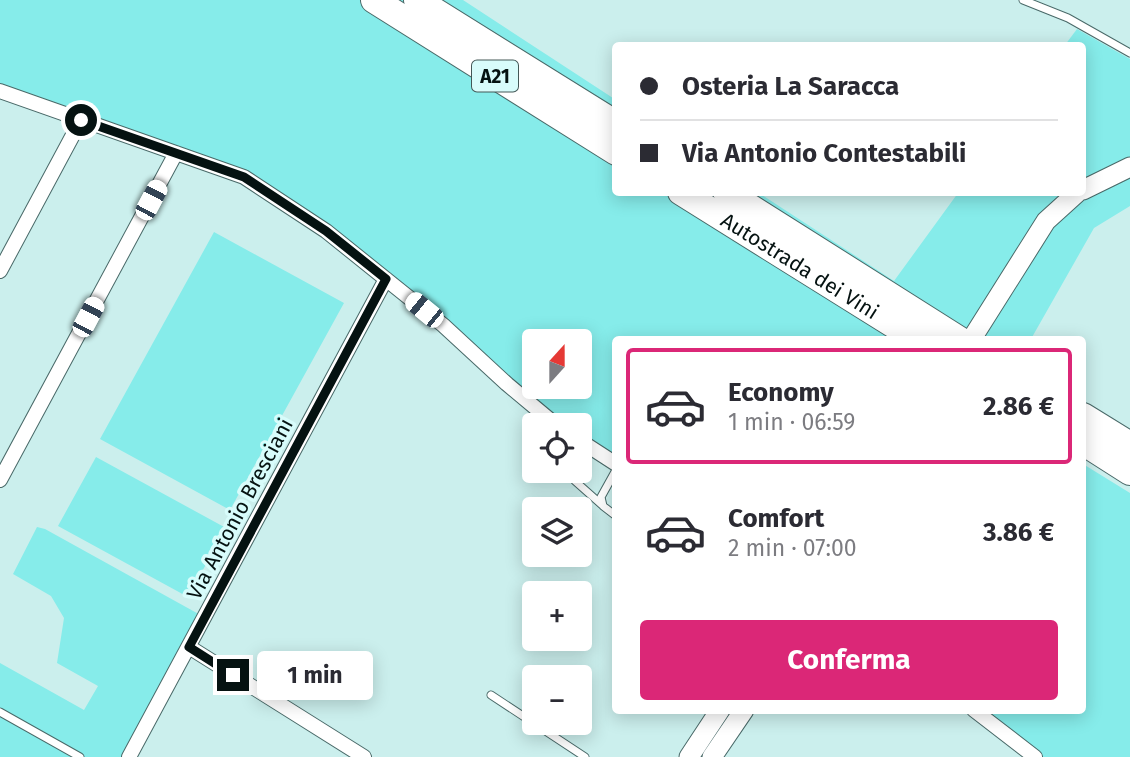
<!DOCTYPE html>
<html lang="it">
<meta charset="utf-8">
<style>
body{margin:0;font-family:"Fira Sans",sans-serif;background:#f2f2f3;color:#2b2b33;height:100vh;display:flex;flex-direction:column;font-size:26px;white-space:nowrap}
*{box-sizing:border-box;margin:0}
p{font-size:23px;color:#7c7c81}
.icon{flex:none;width:38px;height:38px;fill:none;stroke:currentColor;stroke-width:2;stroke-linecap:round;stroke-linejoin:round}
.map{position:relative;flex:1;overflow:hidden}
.drawer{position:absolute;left:612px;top:336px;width:474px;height:378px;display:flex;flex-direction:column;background:#fff;border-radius:7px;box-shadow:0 4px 18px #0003}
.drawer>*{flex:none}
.banner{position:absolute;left:612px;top:42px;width:474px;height:154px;border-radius:7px;box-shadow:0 4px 18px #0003;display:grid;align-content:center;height:154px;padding:0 28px;background:#fff}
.needle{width:46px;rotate:21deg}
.tools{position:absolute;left:522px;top:329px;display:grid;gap:14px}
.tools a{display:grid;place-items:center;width:70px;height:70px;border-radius:7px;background:#fff;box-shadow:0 4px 18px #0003;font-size:35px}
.end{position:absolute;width:32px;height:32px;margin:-16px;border:9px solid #051211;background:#fff;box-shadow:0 0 0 4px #fff}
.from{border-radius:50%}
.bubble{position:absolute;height:49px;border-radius:7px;background:#fff;box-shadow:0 4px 18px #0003;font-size:23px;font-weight:700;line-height:49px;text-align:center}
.car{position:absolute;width:21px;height:42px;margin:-21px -10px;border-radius:9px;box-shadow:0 0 5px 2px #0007;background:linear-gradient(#fff 24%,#345 0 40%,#fff 0 76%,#345 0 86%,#fff 0)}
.banner b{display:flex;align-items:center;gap:24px;height:66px;font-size:26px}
.banner b+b{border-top:2px solid #e1e1e2}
.banner i{width:18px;height:18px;background:#2b2b33}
ul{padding:12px 0 0;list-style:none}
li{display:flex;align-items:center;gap:21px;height:116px;margin:0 14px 10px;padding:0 14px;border:4px solid transparent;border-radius:7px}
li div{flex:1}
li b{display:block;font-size:26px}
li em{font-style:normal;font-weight:700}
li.active{border-color:#db2777}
li>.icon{width:63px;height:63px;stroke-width:1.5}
.button{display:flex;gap:14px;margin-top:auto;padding:14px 28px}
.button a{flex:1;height:80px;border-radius:7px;background:#db2777;color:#fff;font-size:28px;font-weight:700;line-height:80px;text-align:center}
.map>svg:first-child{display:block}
.green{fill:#86ecea;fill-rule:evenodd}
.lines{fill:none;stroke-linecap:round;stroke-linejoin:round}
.lane-casing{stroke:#496968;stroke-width:9}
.street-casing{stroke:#496968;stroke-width:16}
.secondary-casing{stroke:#496968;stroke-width:21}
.highway-casing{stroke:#496968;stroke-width:28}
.lane{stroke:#fff;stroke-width:7}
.street{stroke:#fff;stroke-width:14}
.secondary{stroke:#fff;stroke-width:19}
.highway{stroke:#fff;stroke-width:26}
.route{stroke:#051211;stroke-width:9}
.labels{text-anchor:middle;stroke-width:7;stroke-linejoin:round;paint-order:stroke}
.shield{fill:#d8fcfb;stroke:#445857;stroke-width:2}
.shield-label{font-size:19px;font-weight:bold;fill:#051211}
.street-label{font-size:21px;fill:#051211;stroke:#d8fcfb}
</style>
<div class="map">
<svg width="1130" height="757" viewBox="0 0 1130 757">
<rect width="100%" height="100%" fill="#cbefed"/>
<path class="green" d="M0,0H463L616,100V192L759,193L894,281L958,193L1083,192V46L1065,45L1077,29L1130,59V206L1094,228L1031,339L616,340V464L579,442V425H552L384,283L243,177L0,90ZM534,341H579V387H534Z
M214,232L344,303L230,510L100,439Z
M96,457L226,528L188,597L58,526Z
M1083,464L1130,493V757H1030L967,711L1083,710Z
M37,527L45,529L204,617L127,757H0V663L84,710L98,686L57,663L64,618L51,596L13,574Z"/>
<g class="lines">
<g class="lane-casing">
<path id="lane" d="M1023,0L1068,18L1130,53
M616,470L601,497L603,506L616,516
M569,471L575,481L602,505
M491,695L585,757
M0,712L80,757"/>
</g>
<g class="street-casing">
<path id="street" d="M0,91L244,177L326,231L443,325L507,384L556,425
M0,271L81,120
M579,440L616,464
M0,480L176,153
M189,647L364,757
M974,710L1035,757
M129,757L386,279"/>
</g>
<g class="secondary-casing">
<path id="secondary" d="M1083,190L1130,167
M971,340L1046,221L1078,192
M689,757L720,710
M712,757L744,710"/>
</g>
<g class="highway-casing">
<g id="highway">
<path d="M374,0L616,152"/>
<path d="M417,0L616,124"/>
<path id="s1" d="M681,192L918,340"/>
<path d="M726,192L960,340"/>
<path d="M1083,416L1130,445"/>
<path d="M1083,442L1130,472"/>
</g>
</g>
<use href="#lane" class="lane"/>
<use href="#street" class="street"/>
<use href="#secondary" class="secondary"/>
<use href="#highway" class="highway"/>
</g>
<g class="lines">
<path class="route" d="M81,120L244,177L326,231L386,279L189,647L233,675"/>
</g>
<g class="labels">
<rect class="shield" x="472" y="60.5" width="46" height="31" rx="5"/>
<g class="shield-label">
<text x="495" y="83">A21</text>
</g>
<g class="street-label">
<text dy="7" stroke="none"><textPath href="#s1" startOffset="140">Autostrada dei Vini</textPath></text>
<text transform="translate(240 509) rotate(-62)" y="7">Via Antonio Bresciani</text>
</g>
</g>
</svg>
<div class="tools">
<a><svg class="needle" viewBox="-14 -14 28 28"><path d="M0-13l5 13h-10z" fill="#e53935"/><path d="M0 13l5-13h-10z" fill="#7c7c81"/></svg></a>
<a><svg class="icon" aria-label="locate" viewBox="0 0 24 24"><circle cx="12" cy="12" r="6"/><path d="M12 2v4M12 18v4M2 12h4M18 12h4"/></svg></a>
<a><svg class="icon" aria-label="layers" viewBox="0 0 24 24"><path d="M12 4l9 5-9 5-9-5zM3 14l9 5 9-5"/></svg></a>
<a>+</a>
<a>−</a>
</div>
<i class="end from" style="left:81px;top:120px"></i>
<i class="end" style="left:233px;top:675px"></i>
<div class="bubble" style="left:257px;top:651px;width:116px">1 min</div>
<i class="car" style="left:151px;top:200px;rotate:28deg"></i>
<i class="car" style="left:424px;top:310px;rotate:309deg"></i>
<i class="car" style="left:88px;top:317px;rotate:28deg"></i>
<div class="banner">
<b><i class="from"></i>Osteria La Saracca</b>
<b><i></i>Via Antonio Contestabili</b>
</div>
<section class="drawer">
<ul>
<li class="active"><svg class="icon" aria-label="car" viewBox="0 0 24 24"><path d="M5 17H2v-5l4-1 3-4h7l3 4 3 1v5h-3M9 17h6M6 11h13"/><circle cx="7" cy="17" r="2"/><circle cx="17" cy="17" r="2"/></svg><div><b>Economy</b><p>1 min · 06:59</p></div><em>2.86 €</em></li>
<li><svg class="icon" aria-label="car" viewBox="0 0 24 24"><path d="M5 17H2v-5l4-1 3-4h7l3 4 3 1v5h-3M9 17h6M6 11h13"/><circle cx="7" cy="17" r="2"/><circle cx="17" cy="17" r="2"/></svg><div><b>Comfort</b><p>2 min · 07:00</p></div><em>3.86 €</em></li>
</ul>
<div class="button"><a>Conferma</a></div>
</section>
</div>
